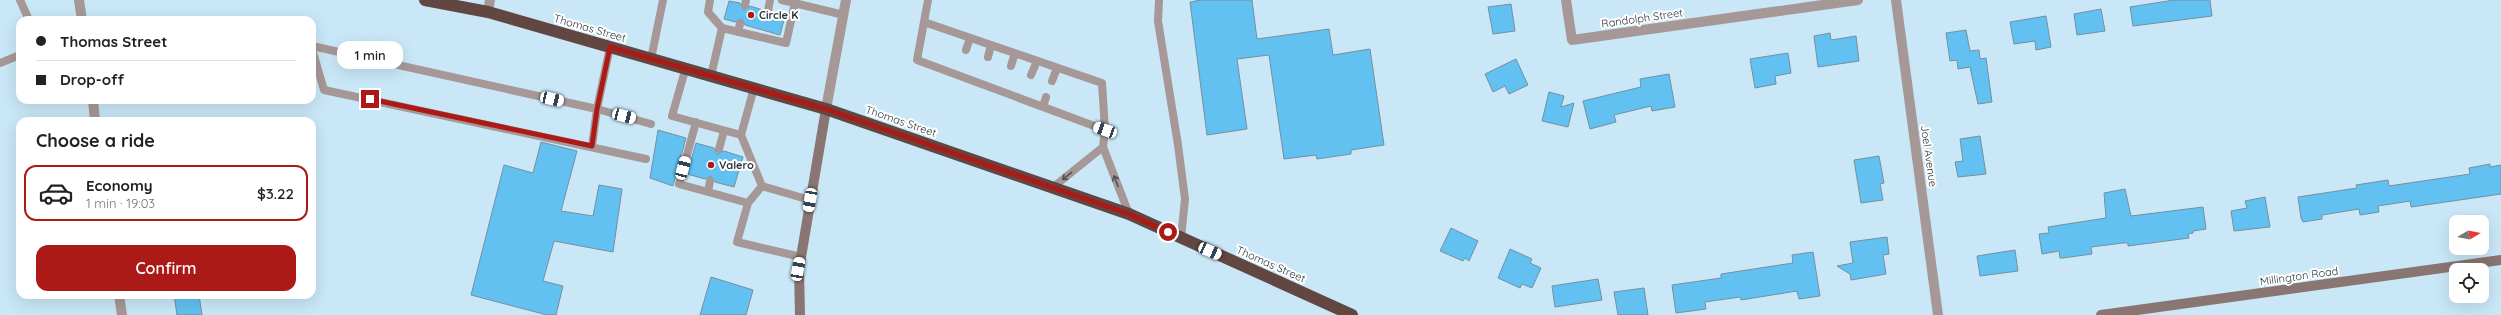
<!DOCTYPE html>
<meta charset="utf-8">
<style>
body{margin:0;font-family:Quicksand,sans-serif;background:#f6f6f6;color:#222;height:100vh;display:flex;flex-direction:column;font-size:15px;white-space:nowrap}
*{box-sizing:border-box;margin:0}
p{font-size:13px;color:#767676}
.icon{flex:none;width:22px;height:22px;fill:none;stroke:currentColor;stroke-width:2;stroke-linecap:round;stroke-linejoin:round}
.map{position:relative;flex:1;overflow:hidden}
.panel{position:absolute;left:16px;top:117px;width:300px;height:182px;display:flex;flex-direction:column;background:#fff;border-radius:12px;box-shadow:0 4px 16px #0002}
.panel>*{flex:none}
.hud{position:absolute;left:16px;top:16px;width:300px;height:88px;border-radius:12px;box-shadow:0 4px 16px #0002;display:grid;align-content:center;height:88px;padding:0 20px;background:#fff}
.needle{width:26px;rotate:80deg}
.tools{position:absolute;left:2449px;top:215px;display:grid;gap:8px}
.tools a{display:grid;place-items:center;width:40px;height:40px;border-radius:8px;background:#fff;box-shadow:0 4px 16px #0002;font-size:20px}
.end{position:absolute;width:18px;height:18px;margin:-9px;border:5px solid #ab1a16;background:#fff;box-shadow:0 0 0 2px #fff}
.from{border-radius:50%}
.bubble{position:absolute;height:28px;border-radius:12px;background:#fff;box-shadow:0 4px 16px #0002;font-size:13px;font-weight:600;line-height:28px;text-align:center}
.car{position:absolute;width:12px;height:24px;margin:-12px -6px;border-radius:5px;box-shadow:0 0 3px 1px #0007;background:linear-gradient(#fff 24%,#345 0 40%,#fff 0 76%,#345 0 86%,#fff 0)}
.hud b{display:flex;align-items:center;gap:14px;height:38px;font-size:15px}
.hud b+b{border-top:1px solid #e0e0e0}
.hud i{width:10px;height:10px;background:#222}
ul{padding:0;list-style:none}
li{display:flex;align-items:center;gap:12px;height:56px;margin:0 8px 6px;padding:0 12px;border:2px solid #e0e0e0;border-radius:12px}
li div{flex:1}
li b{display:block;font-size:15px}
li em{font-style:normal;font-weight:600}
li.current{border-color:#ab1a16}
li>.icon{width:36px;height:36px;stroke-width:1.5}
h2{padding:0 20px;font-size:18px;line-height:48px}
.button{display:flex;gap:8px;margin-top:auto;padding:8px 20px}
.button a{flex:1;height:46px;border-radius:12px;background:#ab1a16;color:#fff;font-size:16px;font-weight:600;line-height:46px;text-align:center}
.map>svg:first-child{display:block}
.building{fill:#62c1f0;stroke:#75909f}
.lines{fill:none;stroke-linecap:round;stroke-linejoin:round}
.lane{stroke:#a69896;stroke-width:8}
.street{stroke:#a69896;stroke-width:10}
.secondary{stroke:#897571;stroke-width:10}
.highway{stroke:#614642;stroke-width:12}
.oneway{stroke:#4f5357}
.route{stroke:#ab1a16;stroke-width:5}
.poi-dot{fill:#ab1a16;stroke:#fff;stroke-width:1.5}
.labels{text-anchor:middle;stroke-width:4;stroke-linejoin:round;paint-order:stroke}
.poi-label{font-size:11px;font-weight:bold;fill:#2a363c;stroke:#fff;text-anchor:start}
.street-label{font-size:11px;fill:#2a363c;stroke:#fff}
</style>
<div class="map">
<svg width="2501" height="315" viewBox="0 0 2501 315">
<rect width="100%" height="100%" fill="#c9e7f7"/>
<path class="building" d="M1201,0H1252L1257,39L1329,29L1333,55L1370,49L1384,145L1351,150V154L1317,159L1316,155L1284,159L1269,55L1237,59L1247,129L1207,135L1190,2Z
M2174,0H2210L2212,16L2133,26L2130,7Z
M729,1L740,3L744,10L750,6L763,10L767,16L773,13L785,16L780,35L745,25L742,19L735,22L724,19Z
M1511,4L1515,31L1493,34L1488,7Z
M2101,9L2105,31L2077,35L2074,14Z
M2046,16L2051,47L2036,50L2035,41L2014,44L2010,22Z
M1966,30L1970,51L1979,50L1980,59L1986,58L1992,102L1978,104L1970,67L1958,69L1957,60L1950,61L1946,33Z
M1830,33L1831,40L1856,36L1859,61L1818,67L1814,36Z
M1788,53L1791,73L1775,76L1776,84L1755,88L1750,59Z
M1516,59L1528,85L1509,94L1505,86L1493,92L1485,74Z
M1669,74L1675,107L1652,111L1651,106L1614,115L1616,122L1590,129L1583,101L1641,87L1640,79Z
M1549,92L1564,96L1561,107L1574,103L1568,127L1542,121Z
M658,130L686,138L673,186L650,178Z
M1980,136L1986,174L1958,177L1955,162L1963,161L1960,139Z
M541,142L577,151L561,211L593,216L599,185L622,189L613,252L554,241L543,281L563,286L556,315H547L471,295L504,165L533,173Z
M696,143L714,148L717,154L724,151L743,157L734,187L715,182L711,176L705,179L687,174Z
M1879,156L1884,183L1880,184L1883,200L1861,203L1854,160Z
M2490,164V167L2501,165V194L2411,207L2410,201L2378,206L2379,212L2360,215L2359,209L2322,215V219L2303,222L2301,218L2298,197L2357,188L2356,185L2388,180L2389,186L2470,174L2469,168Z
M2125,189L2131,216L2203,207L2206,229L2193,231V233L2188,234L2189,238L2128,246V243H2123L2091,247L2092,254L2063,258H2060L2059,251L2042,254L2039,234L2049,233L2048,227L2106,218L2104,193Z
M2265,197L2270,227L2234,231L2231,211L2247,208L2245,201Z
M1451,228L1478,241L1469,261L1465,258L1463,261L1440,251Z
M1887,237L1889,254L1883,255L1886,274L1851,280L1850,274L1837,266L1853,263L1850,242Z
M1510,249L1532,259L1530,263L1541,268L1532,288L1522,284L1520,288L1498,278Z
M2015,250L2018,271L1980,276L1977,256Z
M1813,252L1820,296L1799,299L1797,291L1741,300L1740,297L1705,302L1706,309L1676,313L1672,285L1721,278V274L1793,263L1792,255Z
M711,277L753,290L746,315H700Z
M1598,279L1602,300L1555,307L1552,286Z
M1644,288L1648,315H1618L1614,292Z
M174,295H199L202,315H177Z"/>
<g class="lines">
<path class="lane" d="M20,0L29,20
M710,0L708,12L722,28L711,76
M782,0L844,15
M928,0L917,60L1105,130L1103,147L1129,214
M1159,0L1158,21L1178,145L1185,199L1181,238
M745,5L746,0
M768,11L770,0
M924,22L1102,83L1105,130
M722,28L786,43L795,3
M738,32L740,24
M312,46L597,109L592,146
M610,47L597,109L651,124
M312,49L324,90L646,159
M966,50L970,38
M988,57L991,45
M651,59L663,0
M0,63L20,55
M1011,66L1015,53
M686,67L672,116L741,135L754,88
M1031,75L1037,61
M1052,81L1057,68
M1043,107L1046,97
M696,122L679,184L748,203L762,186
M741,135L762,186L810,200
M719,149L724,131
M1052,188L1103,147
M708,192L710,181
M748,203L737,242L801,257"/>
<path class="street" d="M79,0L82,20
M1566,0L1572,40L1858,0
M1896,0L1938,315
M488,12L490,0
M93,100L95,121
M826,109L846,0
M119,295L122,315"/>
<path class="secondary" d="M800,315L799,269L826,109
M2101,315L2501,260"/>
<path class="highway" d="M425,0L488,12L826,109L1129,214L1352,315"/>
</g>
<defs><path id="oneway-shaft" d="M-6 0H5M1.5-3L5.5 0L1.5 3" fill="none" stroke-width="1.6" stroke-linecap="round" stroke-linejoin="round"/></defs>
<g class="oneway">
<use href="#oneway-shaft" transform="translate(1067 176) rotate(142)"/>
<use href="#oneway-shaft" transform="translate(1116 181) rotate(-111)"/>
</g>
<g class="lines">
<path class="route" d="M370,99L592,146L597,109L610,47L826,109L1129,214L1168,232"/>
</g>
<g class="poi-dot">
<circle cx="751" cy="15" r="4"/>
<circle cx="711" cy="165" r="4"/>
</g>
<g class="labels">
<g class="poi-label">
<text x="759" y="19">Circle K</text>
<text x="719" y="169">Valero</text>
</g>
<g class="street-label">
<text transform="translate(1642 18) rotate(-8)" y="4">Randolph Street</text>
<text transform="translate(590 28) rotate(16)" y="4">Thomas Street</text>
<text transform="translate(901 121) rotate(19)" y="4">Thomas Street</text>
<text transform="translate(1929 156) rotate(82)" y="4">Joel Avenue</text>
<text transform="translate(1271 264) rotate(24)" y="4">Thomas Street</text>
<text transform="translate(2299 276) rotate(-8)" y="4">Millington Road</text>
</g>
</g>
</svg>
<div class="tools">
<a><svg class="needle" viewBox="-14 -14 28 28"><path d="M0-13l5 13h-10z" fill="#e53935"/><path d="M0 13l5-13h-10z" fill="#767676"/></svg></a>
<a><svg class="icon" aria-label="locate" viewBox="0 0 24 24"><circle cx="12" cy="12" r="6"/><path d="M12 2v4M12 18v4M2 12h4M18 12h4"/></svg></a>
</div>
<i class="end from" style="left:1168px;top:232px"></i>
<i class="end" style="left:370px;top:99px"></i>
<div class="bubble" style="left:337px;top:41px;width:66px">1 min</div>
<i class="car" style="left:552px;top:99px;rotate:103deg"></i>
<i class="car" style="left:624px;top:116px;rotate:105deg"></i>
<i class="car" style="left:1105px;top:130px;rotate:290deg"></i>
<i class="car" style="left:683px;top:168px;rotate:15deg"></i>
<i class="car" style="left:810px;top:200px;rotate:190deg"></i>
<i class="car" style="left:1210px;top:251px;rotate:114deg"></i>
<i class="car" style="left:798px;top:269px;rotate:10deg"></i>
<div class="hud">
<b><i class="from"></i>Thomas Street</b>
<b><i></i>Drop-off</b>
</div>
<section class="panel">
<h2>Choose a ride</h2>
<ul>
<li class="current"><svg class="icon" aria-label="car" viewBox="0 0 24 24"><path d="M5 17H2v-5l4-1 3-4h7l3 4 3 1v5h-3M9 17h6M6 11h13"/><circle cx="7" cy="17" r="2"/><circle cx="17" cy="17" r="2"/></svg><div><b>Economy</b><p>1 min · 19:03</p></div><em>$3.22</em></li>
</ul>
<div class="button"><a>Confirm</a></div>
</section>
</div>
